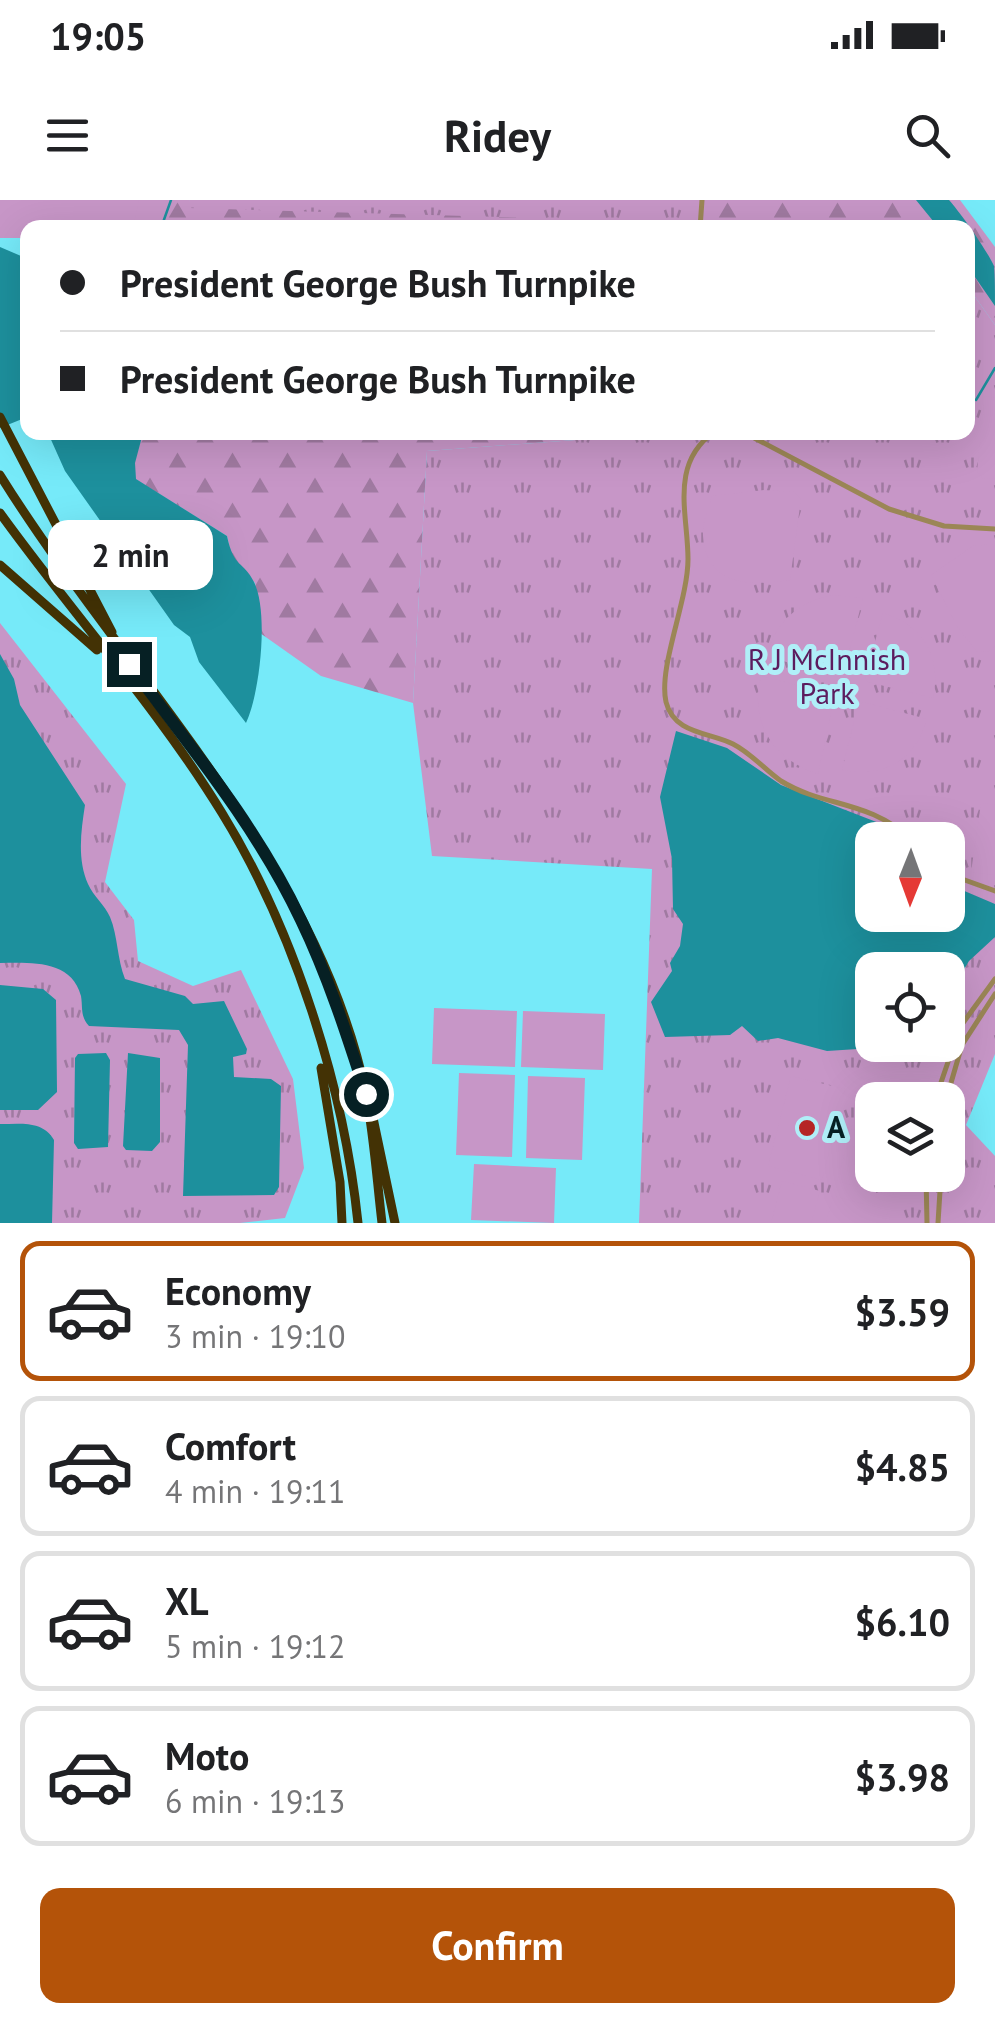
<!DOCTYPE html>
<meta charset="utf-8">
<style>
body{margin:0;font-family:"PT Sans",sans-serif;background:#f6f6f6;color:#202124;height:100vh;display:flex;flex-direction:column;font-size:38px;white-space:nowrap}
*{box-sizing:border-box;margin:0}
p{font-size:32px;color:#757577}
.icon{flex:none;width:55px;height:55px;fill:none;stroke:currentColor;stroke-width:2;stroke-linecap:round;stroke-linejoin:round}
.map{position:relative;height:1023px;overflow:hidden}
.panel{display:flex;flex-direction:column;background:#fff;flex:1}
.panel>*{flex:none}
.hud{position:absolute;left:20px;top:20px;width:955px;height:220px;border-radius:20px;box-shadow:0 10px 40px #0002;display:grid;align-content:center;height:220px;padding:0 40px;background:#fff}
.needle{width:65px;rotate:181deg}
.buttons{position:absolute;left:855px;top:622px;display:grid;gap:20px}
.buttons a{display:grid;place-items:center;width:110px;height:110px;border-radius:20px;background:#fff;box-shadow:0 10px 40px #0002;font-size:50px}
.end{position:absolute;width:45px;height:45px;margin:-22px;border:12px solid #062024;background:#fff;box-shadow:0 0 0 5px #fff}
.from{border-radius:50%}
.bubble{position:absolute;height:70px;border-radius:20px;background:#fff;box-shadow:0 10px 40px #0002;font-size:32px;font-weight:800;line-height:70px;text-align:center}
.hud b{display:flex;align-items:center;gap:35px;height:95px;font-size:38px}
.hud b+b{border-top:2px solid #e0e0e0}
.hud i{width:25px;height:25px;background:#202124}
ul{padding:18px 0 0;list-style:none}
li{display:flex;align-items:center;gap:30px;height:140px;margin:0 20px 15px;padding:0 20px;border:5px solid #e0e0e0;border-radius:20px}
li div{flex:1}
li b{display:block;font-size:38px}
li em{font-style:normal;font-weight:800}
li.selected{border-color:#b45309}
li>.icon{width:90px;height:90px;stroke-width:1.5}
.button{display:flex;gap:20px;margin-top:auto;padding:20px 40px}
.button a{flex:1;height:115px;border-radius:20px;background:#b45309;color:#fff;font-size:40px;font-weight:800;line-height:115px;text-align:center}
.status{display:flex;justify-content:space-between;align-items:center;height:70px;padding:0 50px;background:#fff;direction:ltr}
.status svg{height:28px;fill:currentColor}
header{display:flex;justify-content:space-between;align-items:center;height:130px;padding:0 40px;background:#fff;font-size:45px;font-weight:800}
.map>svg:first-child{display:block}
.grass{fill:url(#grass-tufts);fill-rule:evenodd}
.forest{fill:url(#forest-firs)}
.pitch{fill:#c796c7}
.water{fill:#1d909d}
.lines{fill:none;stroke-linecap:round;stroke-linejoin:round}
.stream{stroke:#1d909d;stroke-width:2.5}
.minor{stroke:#9b8656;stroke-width:5}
.highway{stroke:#433205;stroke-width:9}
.route{stroke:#062024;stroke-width:12}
.poi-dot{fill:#b52525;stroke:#b0eff8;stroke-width:4}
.labels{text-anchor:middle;stroke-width:10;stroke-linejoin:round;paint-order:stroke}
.park-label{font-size:30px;fill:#5c1c5e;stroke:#b0eff8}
.poi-label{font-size:30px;font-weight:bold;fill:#062024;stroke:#b0eff8;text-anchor:start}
</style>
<div class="status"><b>19:05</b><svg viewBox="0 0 49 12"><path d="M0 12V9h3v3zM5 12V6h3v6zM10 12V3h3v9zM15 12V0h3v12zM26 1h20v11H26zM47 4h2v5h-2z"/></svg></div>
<header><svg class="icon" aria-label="menu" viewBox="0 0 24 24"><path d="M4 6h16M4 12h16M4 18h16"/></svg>Ridey<svg class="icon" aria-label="search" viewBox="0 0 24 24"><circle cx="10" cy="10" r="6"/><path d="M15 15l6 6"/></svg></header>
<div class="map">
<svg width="995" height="1023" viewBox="0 0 995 1023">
<defs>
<pattern id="grass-tufts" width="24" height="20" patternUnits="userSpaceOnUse" patternTransform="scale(2.5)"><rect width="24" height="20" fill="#c796c7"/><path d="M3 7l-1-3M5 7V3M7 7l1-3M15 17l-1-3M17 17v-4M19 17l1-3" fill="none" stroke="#a07aa1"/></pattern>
<pattern id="forest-firs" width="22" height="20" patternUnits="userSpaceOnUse" patternTransform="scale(2.5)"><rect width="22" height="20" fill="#c796c7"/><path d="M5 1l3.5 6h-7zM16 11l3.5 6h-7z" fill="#a07aa1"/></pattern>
</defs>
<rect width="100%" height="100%" fill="#76eaf9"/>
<path class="grass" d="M190,0H902L923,28H174Z
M968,87L995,125V854L966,925L995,956V1023H639L652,669L432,656L413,503L427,251L589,239L606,232H968ZM872,640H948V715H872ZM872,770H948V845H872ZM872,900H948V975H872Z
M0,423L126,584L105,682L134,720L138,761L193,786L241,770L293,879L304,968L285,1018L240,1023H0Z"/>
<path class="forest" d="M135,0H190L189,8L672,22V28H128Z
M710,0H960L995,47V125L968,87V28H708Z
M143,233H606L589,239L427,251L413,503L321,476L260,433L255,383L232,359L227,336L135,279L134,263Z"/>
<path class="pitch" d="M0,0H139L133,27L28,28L27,38H0Z
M985,196L995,198V279L982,278L977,271Z
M764,290L794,292L801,299L790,380C753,385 707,389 703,336C702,321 709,309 712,296Z
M995,344V446L988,452L976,451L957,426L931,375L973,346Z
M832,395L863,398L844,472L840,475L766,457C776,421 797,403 832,395Z
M883,413C923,425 942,457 933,498L868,482L865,477Z
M761,476L835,495L818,574C773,559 749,523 761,476Z
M863,502L927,519C916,560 884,578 842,570L858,505Z
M981,603L995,605V675L971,672Z
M434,808L517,811L515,867L432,864Z
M523,811L605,814L603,870L521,867Z
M459,873L515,875L512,957L456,955Z
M528,876L585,878L582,960L526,958Z
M791,876L845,889L822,980L768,966Z
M861,894L882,900H872V975H898L893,996L837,981Z
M474,964L556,968L554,1023L471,1020Z
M782,981L820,991L811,1023H771Z
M833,996L888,1010L885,1023H826Z"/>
<path class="water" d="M916,0H949C960,12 988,52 994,66C995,76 995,94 995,106L968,67V28L938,27Z
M0,47L28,59L27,217L0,228Z
M48,233H143L135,263L136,279L227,336C234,369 243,360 254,382C269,412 260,493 246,523L199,462L190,437L174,425L65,271Z
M0,454L14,479L20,505L85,605C81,631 77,659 88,684C93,696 105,705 110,717C118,736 117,759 125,779L185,796L193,804L224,801L247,849L246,854L233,857L234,877L271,879L281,886L279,987L274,995L183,996L188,845L179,830L89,826C80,816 83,808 81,796C71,759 30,763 0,763Z
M676,531L727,548L781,585L879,623L901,640H872V715H948V684L995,704V737L969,761L948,796V770H872V845H919L827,851L778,838L758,841L742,826L730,835L665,837L651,802L672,771L670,763L680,746L683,724L673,709L672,659L660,597Z
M0,785L43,789L56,800L57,892L38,910H0Z
M106,853L110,860L108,947L78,949L74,943L75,858L78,854Z
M128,853L160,858V942L152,951L126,950L123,946Z
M0,924C20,924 43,920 54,940L52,1023H0Z"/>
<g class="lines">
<path class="stream" d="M161,28L171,0
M976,200L995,168"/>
<path class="minor" d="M700,28L702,0
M714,232C669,264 688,314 688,359C688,401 658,467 666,502C674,534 709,532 733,544C751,553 765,570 781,581C825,608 868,599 912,640
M743,232L889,309L944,326L995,329
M948,674L995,691
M935,900L960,827L995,779
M946,900L962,845L995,794
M926,975L927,1023
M938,1023L941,975"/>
<path class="highway" d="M0,217L112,432
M0,275C123,473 318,660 366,894C374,936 377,981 382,1023
M0,313C72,413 157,507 222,613C294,730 344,887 358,1023
M0,365L97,450
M321,868L340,982L342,1023
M373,918L395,1023"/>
</g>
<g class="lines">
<path class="route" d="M129,464C190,546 257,627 301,720C328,776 347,835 366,894"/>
</g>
<circle class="poi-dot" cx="807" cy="928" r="10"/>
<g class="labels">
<g class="park-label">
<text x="827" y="470">R J McInnish<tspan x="827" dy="34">Park</tspan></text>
</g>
<g class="poi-label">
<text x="827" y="938">A</text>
</g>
</g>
</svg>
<div class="buttons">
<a><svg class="needle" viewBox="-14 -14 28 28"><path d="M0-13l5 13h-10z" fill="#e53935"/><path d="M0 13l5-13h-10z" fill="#757577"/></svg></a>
<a><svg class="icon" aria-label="locate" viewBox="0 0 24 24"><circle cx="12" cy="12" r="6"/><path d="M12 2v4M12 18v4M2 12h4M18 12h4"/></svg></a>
<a><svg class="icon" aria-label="layers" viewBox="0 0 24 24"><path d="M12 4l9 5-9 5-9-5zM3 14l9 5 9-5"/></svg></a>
</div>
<i class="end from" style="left:366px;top:894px"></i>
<i class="end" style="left:129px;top:464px"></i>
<div class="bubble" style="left:48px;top:320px;width:165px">2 min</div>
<div class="hud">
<b><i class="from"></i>President George Bush Turnpike</b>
<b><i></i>President George Bush Turnpike</b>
</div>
</div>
<section class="panel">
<ul>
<li class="selected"><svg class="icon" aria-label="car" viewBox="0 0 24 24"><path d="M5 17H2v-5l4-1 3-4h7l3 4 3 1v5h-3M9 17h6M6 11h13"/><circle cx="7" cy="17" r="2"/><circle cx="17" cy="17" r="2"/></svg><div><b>Economy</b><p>3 min · 19:10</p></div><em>$3.59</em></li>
<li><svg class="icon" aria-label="car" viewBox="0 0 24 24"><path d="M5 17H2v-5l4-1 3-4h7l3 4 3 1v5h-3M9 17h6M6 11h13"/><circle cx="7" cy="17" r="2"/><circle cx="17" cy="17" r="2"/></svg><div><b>Comfort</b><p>4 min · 19:11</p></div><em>$4.85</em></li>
<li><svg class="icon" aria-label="car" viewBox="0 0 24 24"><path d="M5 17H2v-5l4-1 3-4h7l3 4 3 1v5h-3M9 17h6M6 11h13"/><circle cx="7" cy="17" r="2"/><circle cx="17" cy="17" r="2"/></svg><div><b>XL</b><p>5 min · 19:12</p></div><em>$6.10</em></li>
<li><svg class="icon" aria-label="car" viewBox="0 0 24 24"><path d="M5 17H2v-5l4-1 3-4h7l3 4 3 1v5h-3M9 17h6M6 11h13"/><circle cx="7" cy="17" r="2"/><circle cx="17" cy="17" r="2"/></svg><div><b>Moto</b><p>6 min · 19:13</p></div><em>$3.98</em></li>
</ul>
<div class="button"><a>Confirm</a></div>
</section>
